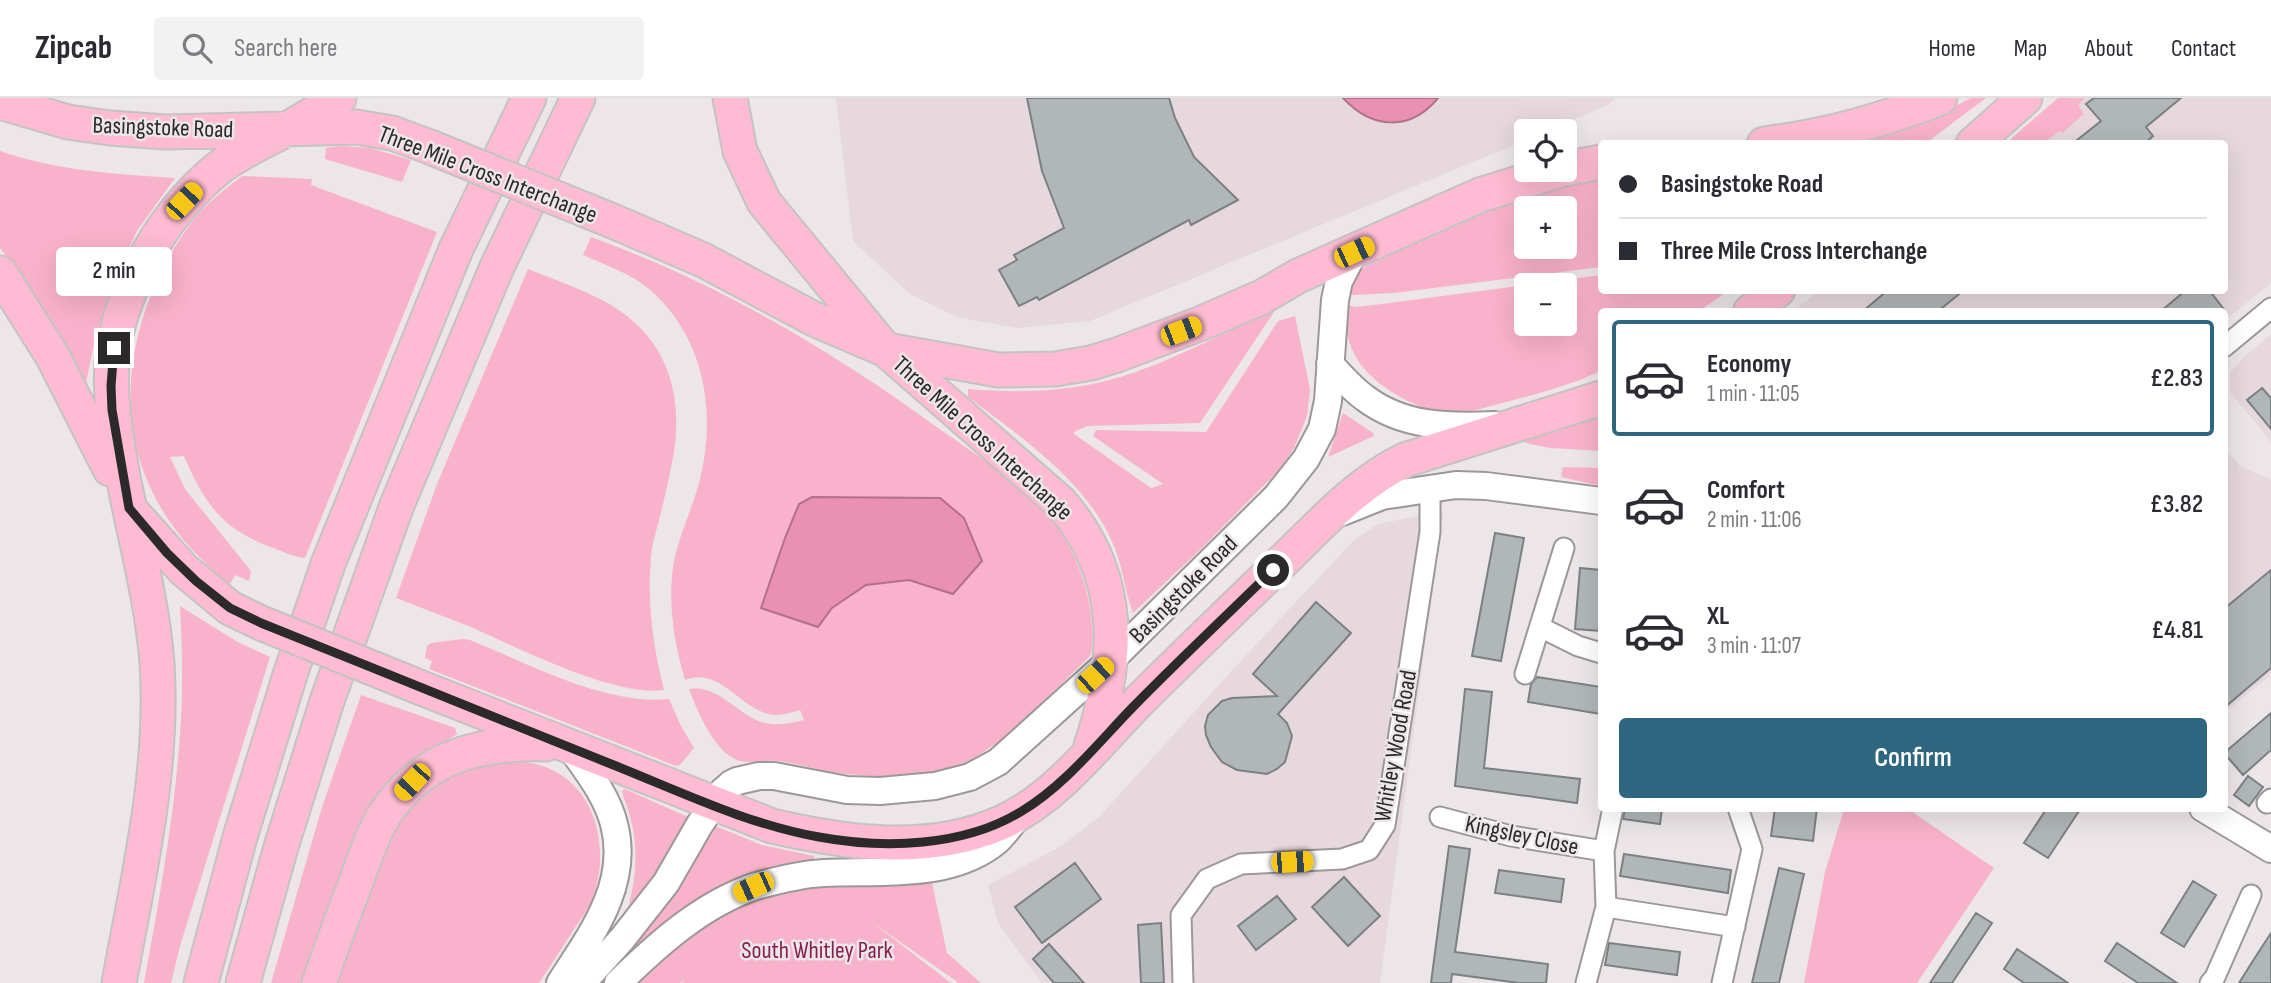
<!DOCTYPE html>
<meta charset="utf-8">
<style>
body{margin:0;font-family:"Sofia Sans Condensed",sans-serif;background:#f2f2f3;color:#2b2b33;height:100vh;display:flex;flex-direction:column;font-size:26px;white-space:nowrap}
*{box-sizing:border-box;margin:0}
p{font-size:23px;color:#7c7c81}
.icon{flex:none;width:38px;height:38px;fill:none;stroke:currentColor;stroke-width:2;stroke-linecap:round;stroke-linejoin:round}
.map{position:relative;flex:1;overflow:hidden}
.sheet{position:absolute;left:1598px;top:210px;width:630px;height:504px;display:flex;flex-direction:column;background:#fff;border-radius:7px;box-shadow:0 7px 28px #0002}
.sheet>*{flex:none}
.banner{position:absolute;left:1598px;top:42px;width:630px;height:154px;border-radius:7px;box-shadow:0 7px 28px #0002;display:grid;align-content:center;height:154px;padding:0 21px;background:#fff}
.buttons{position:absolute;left:1514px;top:21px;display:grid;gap:14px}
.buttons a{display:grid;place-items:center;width:63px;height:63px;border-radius:7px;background:#fff;box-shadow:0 7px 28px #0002;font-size:35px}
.end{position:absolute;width:32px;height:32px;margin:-16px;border:9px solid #2b2929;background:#fff;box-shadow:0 0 0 4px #fff}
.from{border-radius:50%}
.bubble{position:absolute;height:49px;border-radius:7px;background:#fff;box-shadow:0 7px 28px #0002;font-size:23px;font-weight:600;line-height:49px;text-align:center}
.car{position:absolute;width:21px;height:42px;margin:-21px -10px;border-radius:9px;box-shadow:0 0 5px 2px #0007;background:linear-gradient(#f5c518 24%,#345 0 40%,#f5c518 0 76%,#345 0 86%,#f5c518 0)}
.banner b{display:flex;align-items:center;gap:24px;height:66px;font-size:26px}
.banner b+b{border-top:2px solid #e1e1e2}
.banner i{width:18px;height:18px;background:#2b2b33}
ul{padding:12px 0 0;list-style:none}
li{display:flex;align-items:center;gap:21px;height:116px;margin:0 14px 10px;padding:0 7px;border:4px solid transparent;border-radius:7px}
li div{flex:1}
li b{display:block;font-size:26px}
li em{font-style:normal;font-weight:600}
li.current{border-color:#2e6680}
li>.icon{width:63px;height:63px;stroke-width:1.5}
.button{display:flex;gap:14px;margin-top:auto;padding:14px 21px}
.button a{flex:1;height:80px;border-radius:7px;background:#2e6680;color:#fff;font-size:28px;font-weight:600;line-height:80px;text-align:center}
header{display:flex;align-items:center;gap:42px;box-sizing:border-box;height:98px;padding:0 35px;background:#fff;border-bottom:2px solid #e1e1e2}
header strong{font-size:33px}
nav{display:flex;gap:38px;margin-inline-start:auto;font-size:24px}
.search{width:490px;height:63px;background:#f2f2f3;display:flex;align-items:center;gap:18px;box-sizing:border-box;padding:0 24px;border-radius:7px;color:#7c7c81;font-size:26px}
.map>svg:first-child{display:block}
.built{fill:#e6d8dc}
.green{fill:#f9b2cb;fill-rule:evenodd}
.water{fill:#ea90b2;stroke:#b17189;stroke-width:2}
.building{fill:#b1b6b9;stroke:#7b8083;stroke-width:2}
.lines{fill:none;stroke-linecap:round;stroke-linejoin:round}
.street-casing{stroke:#9c9798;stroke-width:23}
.secondary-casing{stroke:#9c9798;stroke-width:30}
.highway-casing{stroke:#c4c3c3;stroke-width:37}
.street{stroke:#fff;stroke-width:19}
.secondary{stroke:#fff;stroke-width:26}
.highway{stroke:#febbd3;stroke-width:33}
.highway-bridge-casing{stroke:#c4c3c3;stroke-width:37;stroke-linecap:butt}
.highway-bridge{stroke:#febbd3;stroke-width:33}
.route{stroke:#2b2929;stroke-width:9}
.labels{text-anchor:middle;stroke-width:5;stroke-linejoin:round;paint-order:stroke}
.street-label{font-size:24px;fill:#2b2929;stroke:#ece6e8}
.park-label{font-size:24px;fill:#872051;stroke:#ece6e8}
</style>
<header>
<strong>Zipcab</strong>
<div class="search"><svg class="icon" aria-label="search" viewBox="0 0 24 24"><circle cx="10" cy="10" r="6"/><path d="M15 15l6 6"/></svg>Search here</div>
<nav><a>Home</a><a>Map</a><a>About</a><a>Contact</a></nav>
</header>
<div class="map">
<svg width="2271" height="885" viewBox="0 0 2271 885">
<rect width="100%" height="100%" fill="#ece6e8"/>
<path class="built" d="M836,0H1615L1608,7L1546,33H1526V42L1090,223L1015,230L957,219L910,196L853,143Z
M2058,0H2271V185L2224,223V214H1792L1819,193L2224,192V46L2006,45Z
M2271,236V344L2230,294V275L2241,262Z
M2224,350L2240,368L2271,382V577L2224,615Z
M1443,413L1380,885H1042L998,825L988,787L1060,749L1098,720L1238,566L1354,442L1378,426Z"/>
<path class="green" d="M1971,0H1986L1926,45L1857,46C1896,34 1935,19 1971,0Z
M2058,0H2085L2078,7L2084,16L2062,35L2060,33L2043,45H2006Z
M341,48L370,50L411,62L402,84L325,61L326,50Z
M0,53C57,73 116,76 175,80L137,133L119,170L96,236L86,285L83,284L18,174L0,150Z
M242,78L312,81L311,87L437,134L305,460C294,459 284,454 273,450C222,431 205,407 184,358L170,359L185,391L251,473L249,483L235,477L230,486C180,448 142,395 133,331C122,260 149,182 191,125C205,106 224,92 242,78Z
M1601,80V169L1394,195L1353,197L1347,195L1355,179L1363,170L1455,124L1540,92ZM1526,110H1564V149H1526Z
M591,139C716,184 831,252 938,330C971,353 1006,376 1035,404C1069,436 1088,480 1092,526C1093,537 1094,548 1090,558C1056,590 1007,645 966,664C931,681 877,680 840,675C819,673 798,665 777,663C764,662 747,667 735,661C713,651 697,612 689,591C720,586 737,618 765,625C778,628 791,625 804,622L800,612C789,615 779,619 768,616C738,608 719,569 685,582C675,547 669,514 672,478C675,443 692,414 700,381C717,313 704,238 649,191C630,175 605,167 583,157ZM799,406L953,496L909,482L866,487L832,510H761L785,440Z
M528,171C553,181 579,190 602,202C665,235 685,292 673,360C669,379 665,399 660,418C657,431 652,445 651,459C647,504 653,548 664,592C614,599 518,550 471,529C446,519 421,510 396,500L437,386Z
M1601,177V192L1728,193L1699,213L1601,214V273C1568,288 1534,297 1498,306C1480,311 1460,318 1440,314C1415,309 1387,294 1369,276C1351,258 1342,232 1347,207L1356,209L1374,207ZM1526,187H1564V226H1526Z
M1276,211L1200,325L1087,328L1074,334V336L1084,343L1151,390L1163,386L1093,338L1096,332L1206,334L1278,223L1295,218L1310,291L1307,318L1294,350L1282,369L1204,448L1133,515C1125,494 1123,470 1114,448C1087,383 1022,340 968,299V291C1014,295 1057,294 1102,284C1158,271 1223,235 1276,211Z
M1343,315L1373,335L1374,338L1328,359Z
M1601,319V353L1550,350L1525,345V341Z
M1563,369L1601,370V388L1561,379Z
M180,508L236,543L270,559L180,848L171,885H144C160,797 176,710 181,621C183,583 182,546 180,508Z
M463,541L470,542C527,565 607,608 669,601L680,626L694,650L680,667L676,668L429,571L432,563L425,560L427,548L431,545Z
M361,597L455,630L457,636L411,665L306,885H271L322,709Z
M507,662C523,664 540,665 554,673C600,696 610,760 591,804C587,814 580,822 574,831C563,849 551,867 539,885H330L368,773L417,696L459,670Z
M625,691L688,719L669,758L633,809L629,806C639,768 638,734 623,698L622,693Z
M1844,711H1908L1994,770L1917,885H1804L1825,774Z
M715,728L762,747L814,758V761L762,773L636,853L602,885H596L711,729Z
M931,780L947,855L981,885H959L873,825L951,885H682L684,882L680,885H630L688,832L764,791Z"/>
<path class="water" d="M1343,0H1438C1410,34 1372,31 1343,0Z
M812,399L940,400L964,420L982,463L953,496L909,482L866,487L832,510L818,529L761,510L785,440L799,406Z"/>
<path class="building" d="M1027,0H1169L1175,20L1194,59L1238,102L1191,127L1189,122L1039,202L1037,199L1019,208L999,172L1017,162L1014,157L1064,130L1042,73Z
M2094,0H2181L2146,29L2153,38L2144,46H2072L2101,23L2086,6Z
M1888,192H1964L1937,214H1862Z
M2186,192H2209L2226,214H2160Z
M2262,290L2271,300V331L2247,302Z
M1495,435L1524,440L1501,563L1472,558Z
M1580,470L1601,472L1600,533L1575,531Z
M2271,472V570L2224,610V511Z
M1316,504L1351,535L1278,616L1287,625L1292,638L1285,664L1277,671L1267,676L1237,672L1222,664L1211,649L1206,637L1205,628L1208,617L1222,603L1232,600L1277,598L1253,576Z
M1537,579L1601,589V616L1528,604L1531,586Z
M1465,591L1492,594L1484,670L1580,681L1577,705L1455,688Z
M2271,615V652L2243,677L2224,655Z
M2248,678L2263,689L2249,708L2234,697Z
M1625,710H1662L1660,726L1623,721Z
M1775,710H1817L1813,743L1771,738Z
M2047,710H2081L2048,760L2024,745Z
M1449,748L1470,751L1455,854L1548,866L1546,885H1519L1452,876L1451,885H1431Z
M1624,756L1731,772L1728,795L1620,778Z
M1075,765L1101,801L1042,845L1015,809Z
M1779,770L1804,776L1779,885H1752Z
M1499,772L1564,781L1561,804L1495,795Z
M1344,779L1380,818L1348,848L1312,809Z
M2193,783L2216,797L2184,849L2161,835Z
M1277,798L1296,821L1256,852L1238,828Z
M1976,815L1992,825L1952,885H1930Z
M1161,825L1164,885H1141L1138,827Z
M2271,835V885H2239L2256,858Z
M1609,845L1680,854L1677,877L1605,867Z
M2117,845L2177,885H2138L2105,863Z
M1049,846L1084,885H1054L1033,861Z
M2017,851L2068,885H2024L2004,871Z"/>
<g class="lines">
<g class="street-casing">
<path id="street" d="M2224,249L2271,210
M1540,529L1578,548L1601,555
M1525,576L1564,450
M2267,705L2271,701
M1440,719L1511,738L1604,753
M1606,809L1735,829
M1183,885L1181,817L1207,781L1241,766L1342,761L1369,752L1385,727L1430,434V390
M1586,885L1606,809L1604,753L1613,710
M1722,885L1752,751L1738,710
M2210,885L2215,879L2251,797"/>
</g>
<g class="secondary-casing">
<path id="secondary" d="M1330,266C1341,278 1352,291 1365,300C1403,329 1449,329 1494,327
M1342,414L1382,398L1456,387L1486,388L1601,403
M2203,710L2271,751
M560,885C591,837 630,786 614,726C607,698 587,673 571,650
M582,885L622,841L666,785L700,726L723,693L731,686L737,683L759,678H774L847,692L880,693L935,688L970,679L998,664L1111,562L1276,399L1306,361L1322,331L1328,303L1335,202L1339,183L1354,154
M618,885C658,846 702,806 756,788C778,782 801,776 824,775C880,772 951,782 998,742C1004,736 1010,728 1015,722"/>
</g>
<g class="highway-casing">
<path id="highway" d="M730,0L740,53L764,104L880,245
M0,4L68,24L110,30L166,34L356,29L392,35L430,49
M1764,46C1828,38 1880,23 1940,0
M1973,46L2025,0
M1564,71L1601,64
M615,124L703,162L814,221L886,252L1061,405C1124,478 1120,562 1091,648
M0,175L53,259L110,371
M1750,214L1778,192
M887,252L998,272L1055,271L1091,265L1117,257L1202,225L1262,199L1298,178L1480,97L1560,72
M134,416L184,472L230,510
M419,589L772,728C846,745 928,757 1001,725C1055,701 1095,648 1135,607C1185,557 1236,508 1287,459C1323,424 1359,384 1405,362L1601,300
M119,885C138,780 164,673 157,565C152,500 134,437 122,373C115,333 108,294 113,252C117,224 127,198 139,172C159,132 185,97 220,69C241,53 266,43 289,30C306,20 322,10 339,0
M201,885L240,739L290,577L328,466L456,151L529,0
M243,885L281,749L327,603L397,407L497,169L578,0
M319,885C331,851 343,817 356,784C364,762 371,739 383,719C421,659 478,644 546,646"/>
</g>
<use href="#street" class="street"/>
<use href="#secondary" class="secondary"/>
<use href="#highway" class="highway"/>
<g class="highway-bridge-casing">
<path id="highway-bridge" d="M430,49L615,124
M230,510L261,525L419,589"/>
</g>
<use href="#highway-bridge" class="highway-bridge"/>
</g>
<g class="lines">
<path class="route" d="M114,250L111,288L112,312L129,410L167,455L196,483L230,510L261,525C376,571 490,618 606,664C675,691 745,726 819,739C884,751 964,749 1022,713C1064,688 1098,645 1132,610C1178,563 1226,518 1273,472"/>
</g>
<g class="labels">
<g class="street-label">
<text transform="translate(163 29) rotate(2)" y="8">Basingstoke Road</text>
<text transform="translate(488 76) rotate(21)" y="8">Three Mile Cross Interchange</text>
<text transform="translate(983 340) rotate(42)" y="8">Three Mile Cross Interchange</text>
<text transform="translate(1183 491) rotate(-45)" y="8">Basingstoke Road</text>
<text transform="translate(1395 648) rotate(-80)" y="8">Whitley Wood Road</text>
<text transform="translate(1522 737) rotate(12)" y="8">Kingsley Close</text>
</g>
<g class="park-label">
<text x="817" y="860">South Whitley Park</text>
</g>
</g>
</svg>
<div class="buttons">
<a><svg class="icon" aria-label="locate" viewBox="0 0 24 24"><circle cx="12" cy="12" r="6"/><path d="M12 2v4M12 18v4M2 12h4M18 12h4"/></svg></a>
<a>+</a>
<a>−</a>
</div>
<i class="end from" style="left:1273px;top:472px"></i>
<i class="end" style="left:114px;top:250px"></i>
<div class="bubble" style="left:56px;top:149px;width:116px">2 min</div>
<i class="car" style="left:184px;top:103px;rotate:43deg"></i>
<i class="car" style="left:1354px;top:154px;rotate:65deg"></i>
<i class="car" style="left:1181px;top:233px;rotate:69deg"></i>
<i class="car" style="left:1095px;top:577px;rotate:47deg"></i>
<i class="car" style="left:412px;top:684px;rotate:223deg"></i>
<i class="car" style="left:1292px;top:764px;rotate:87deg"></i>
<i class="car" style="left:753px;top:789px;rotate:246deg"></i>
<div class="banner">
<b><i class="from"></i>Basingstoke Road</b>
<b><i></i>Three Mile Cross Interchange</b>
</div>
<section class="sheet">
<ul>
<li class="current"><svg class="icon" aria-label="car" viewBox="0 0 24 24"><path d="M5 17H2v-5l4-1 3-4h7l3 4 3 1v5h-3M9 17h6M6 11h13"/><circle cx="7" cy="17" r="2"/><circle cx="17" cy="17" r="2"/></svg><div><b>Economy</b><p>1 min · 11:05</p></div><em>£2.83</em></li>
<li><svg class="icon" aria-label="car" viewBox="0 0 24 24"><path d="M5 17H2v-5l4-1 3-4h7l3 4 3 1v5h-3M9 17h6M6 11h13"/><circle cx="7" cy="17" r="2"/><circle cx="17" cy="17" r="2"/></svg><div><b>Comfort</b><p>2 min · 11:06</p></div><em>£3.82</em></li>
<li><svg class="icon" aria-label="car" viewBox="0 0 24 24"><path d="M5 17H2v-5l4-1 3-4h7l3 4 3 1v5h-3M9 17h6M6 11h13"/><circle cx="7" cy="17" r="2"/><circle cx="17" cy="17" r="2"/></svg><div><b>XL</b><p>3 min · 11:07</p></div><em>£4.81</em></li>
</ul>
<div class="button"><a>Confirm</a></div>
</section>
</div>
